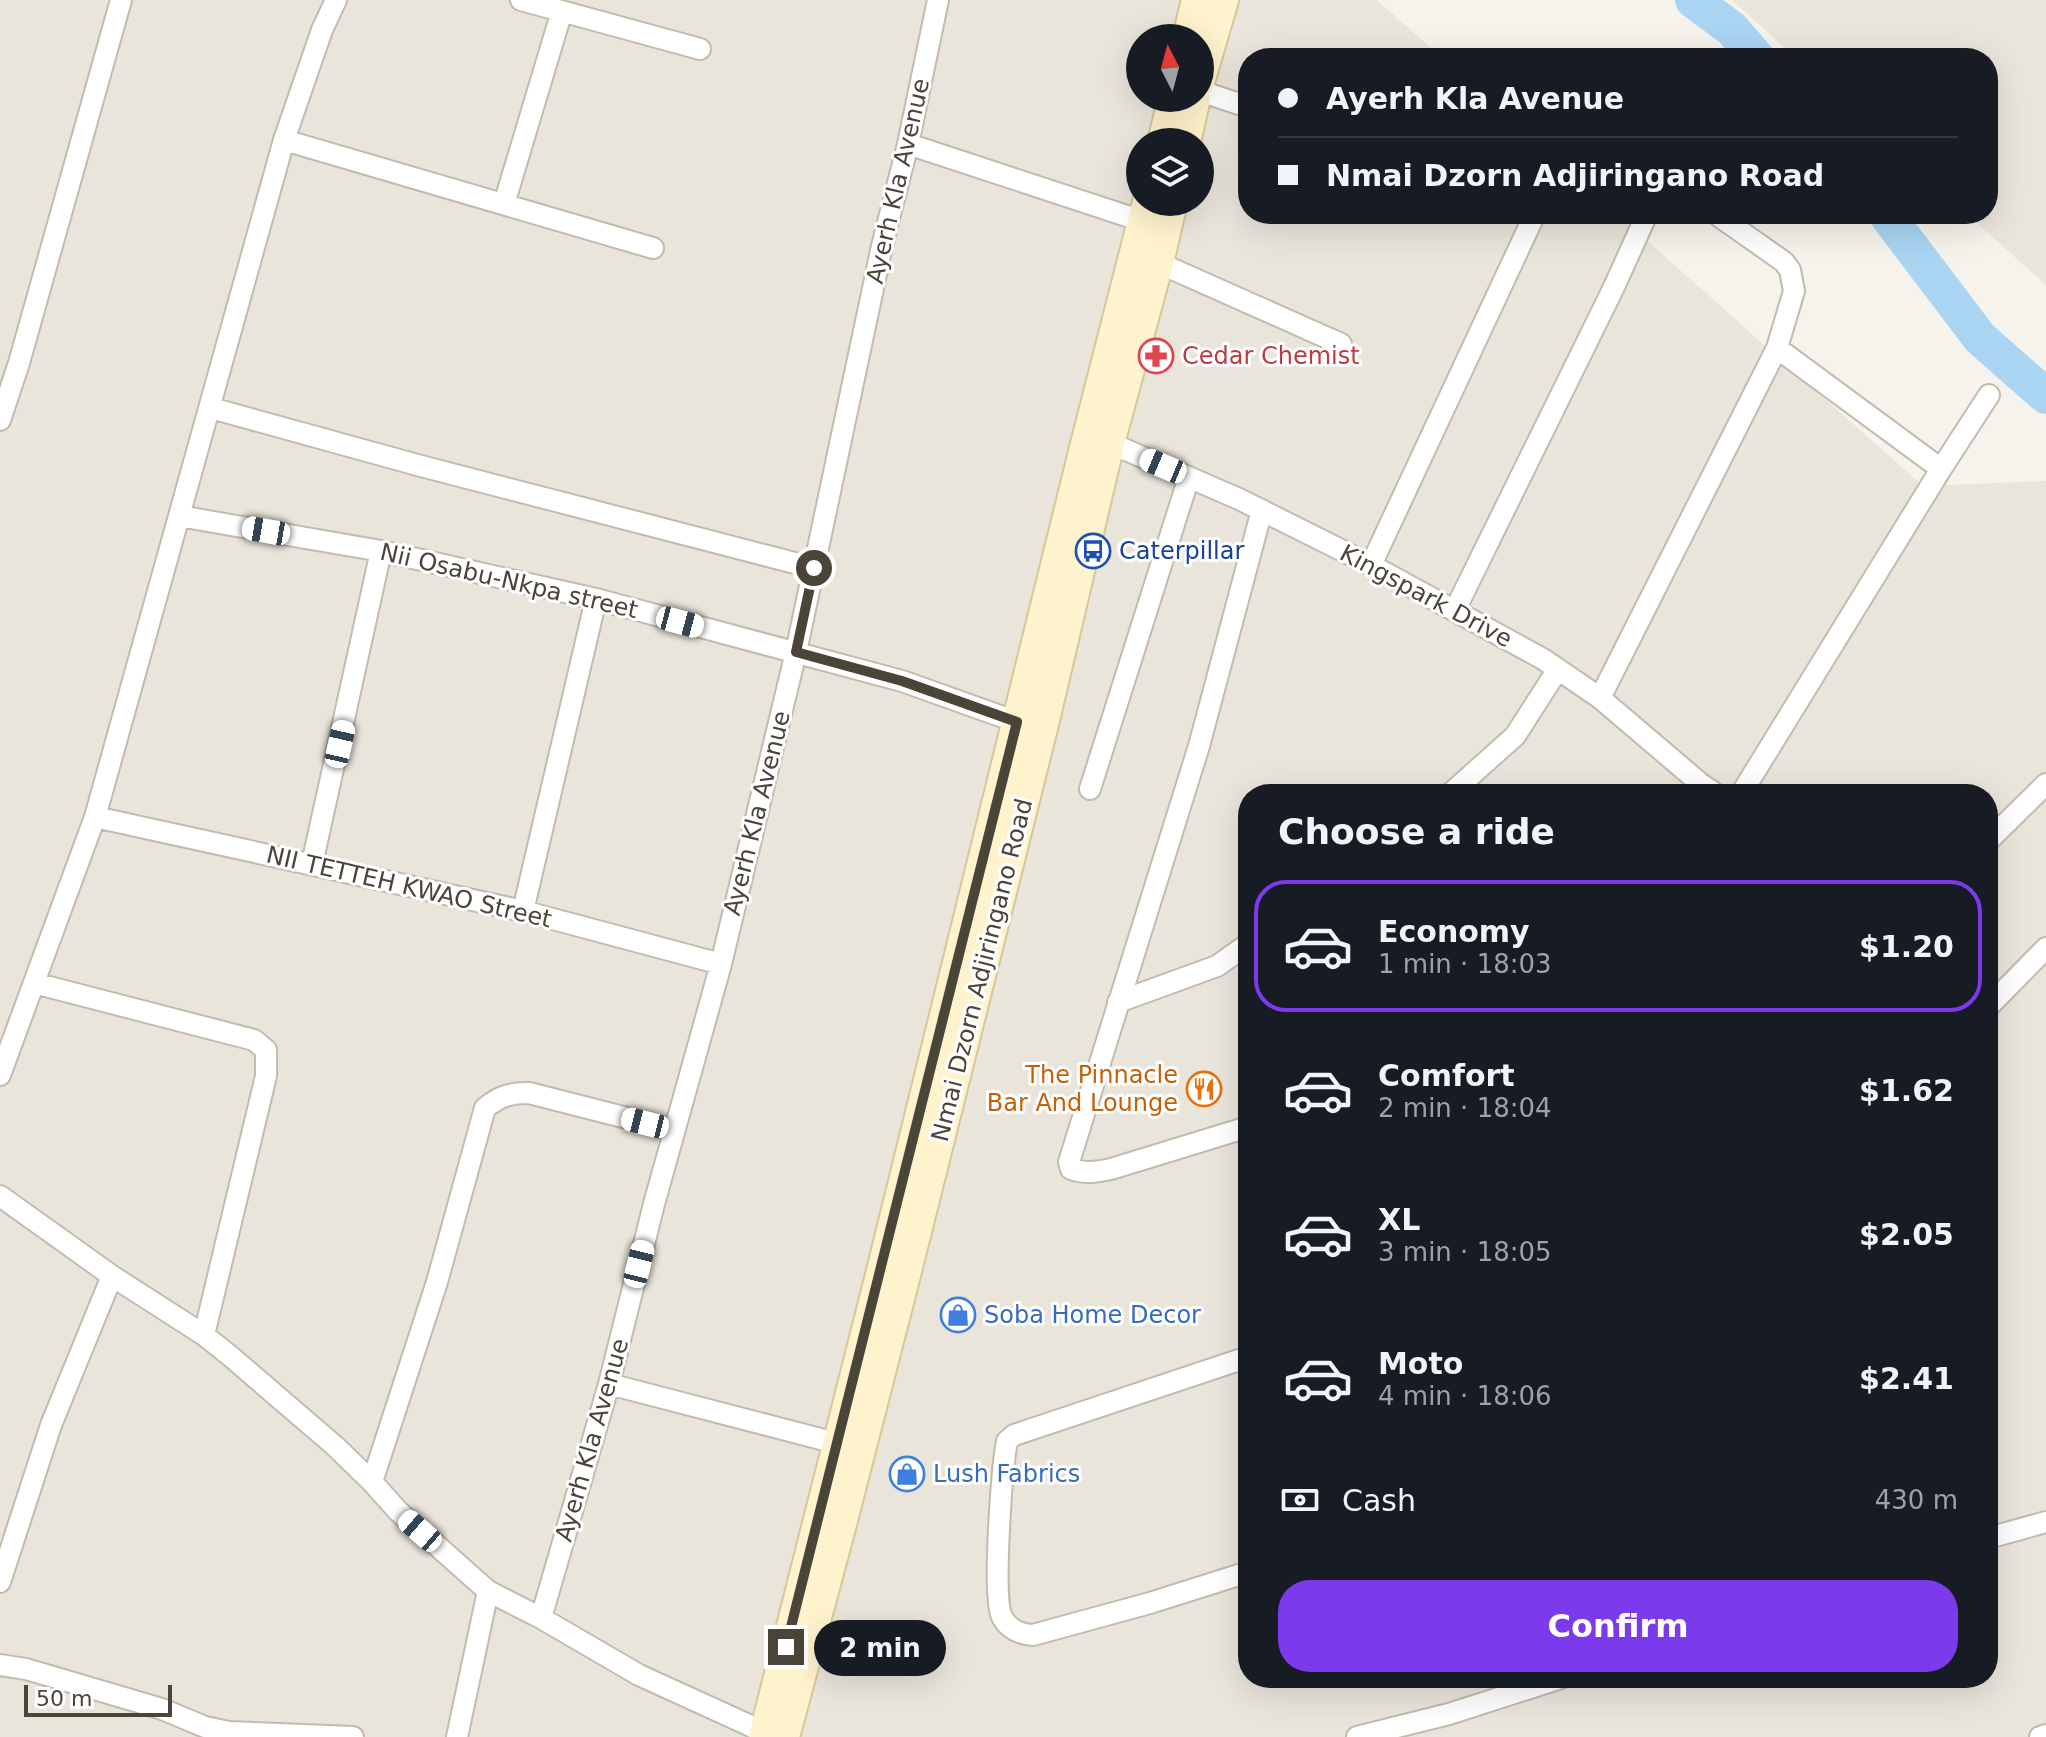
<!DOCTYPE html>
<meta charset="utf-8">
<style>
body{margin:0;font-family:"DejaVu Sans",sans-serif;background:#242831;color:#f1f3f6;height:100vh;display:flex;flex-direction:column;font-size:30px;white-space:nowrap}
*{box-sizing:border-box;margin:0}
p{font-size:26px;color:#9ea1a6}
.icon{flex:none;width:44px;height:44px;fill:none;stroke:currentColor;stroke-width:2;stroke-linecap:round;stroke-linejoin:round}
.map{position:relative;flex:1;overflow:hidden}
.details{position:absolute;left:1238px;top:784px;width:760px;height:904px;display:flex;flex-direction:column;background:#171b24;border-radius:32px;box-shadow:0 8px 32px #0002}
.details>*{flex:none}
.top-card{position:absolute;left:1238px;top:48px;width:760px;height:176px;border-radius:32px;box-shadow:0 8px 32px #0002;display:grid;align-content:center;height:176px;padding:0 40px;background:#171b24}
.needle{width:52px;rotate:354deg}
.buttons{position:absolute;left:1126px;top:24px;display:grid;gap:16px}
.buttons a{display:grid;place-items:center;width:88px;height:88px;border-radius:50%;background:#171b24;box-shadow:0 8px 32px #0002;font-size:40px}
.scale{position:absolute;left:24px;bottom:20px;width:148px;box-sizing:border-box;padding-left:8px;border:4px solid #4b4439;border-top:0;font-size:22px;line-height:28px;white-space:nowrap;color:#4b4439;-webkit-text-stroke:6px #fff;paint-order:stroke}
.end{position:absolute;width:36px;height:36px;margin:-18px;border:10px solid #4b4439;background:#fff;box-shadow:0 0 0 4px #fff}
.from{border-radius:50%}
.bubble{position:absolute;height:56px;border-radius:28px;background:#171b24;box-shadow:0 8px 32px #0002;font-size:26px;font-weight:600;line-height:56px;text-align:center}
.car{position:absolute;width:24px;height:48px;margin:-24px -12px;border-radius:10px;box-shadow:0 0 6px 2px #0007;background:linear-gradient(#fff 24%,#345 0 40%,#fff 0 76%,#345 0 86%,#fff 0)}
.top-card b{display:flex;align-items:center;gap:28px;height:76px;font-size:30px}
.top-card b+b{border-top:2px solid #363941}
.top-card i{width:20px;height:20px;background:#f1f3f6}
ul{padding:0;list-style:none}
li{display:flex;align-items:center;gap:24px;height:132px;margin:0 16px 12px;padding:0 24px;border:4px solid transparent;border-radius:32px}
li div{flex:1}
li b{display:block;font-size:30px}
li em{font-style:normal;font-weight:600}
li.on{border-color:#7c3aed}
li>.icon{width:72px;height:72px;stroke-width:1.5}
h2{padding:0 40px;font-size:36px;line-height:96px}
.pay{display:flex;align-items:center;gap:20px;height:88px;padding:0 40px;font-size:30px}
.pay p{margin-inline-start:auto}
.action{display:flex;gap:16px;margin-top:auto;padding:16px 40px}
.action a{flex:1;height:92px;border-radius:32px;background:#7c3aed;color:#fff;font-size:32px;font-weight:600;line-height:92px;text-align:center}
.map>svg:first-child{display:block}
.residential{fill:#eae5da;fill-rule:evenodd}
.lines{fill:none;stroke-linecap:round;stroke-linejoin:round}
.river{stroke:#a9d4f2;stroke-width:36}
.minor-casing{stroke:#c2bbae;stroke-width:24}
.secondary-casing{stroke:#d6c79b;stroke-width:32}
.minor{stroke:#fff;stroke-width:20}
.secondary{stroke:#fff3cd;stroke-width:28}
.route{stroke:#4b4439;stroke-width:10}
.labels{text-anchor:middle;stroke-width:6;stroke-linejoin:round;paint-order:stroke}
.street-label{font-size:24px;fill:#4b4439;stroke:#fff}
.health-label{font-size:24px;fill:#be3a42;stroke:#fff;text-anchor:start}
.transit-label{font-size:24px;fill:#164399;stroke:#fff;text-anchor:start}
.food-label{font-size:24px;fill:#c56008;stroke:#fff;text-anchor:end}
.shop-label{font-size:24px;fill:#366cbe;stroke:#fff;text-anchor:start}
</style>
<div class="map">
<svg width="2046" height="1737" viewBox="0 0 2046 1737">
<rect width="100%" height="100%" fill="#f6f3ec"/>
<path class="residential" d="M0,0H1377L1442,58H1248V214H1617L1923,486L2046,481V1737H0ZM1140,38H1200V98H1140ZM1140,142H1200V202H1140ZM1248,794H1988V1678H1248Z
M1732,0H2046V285L1967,214H1988V58H1796Z"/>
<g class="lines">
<path class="river" d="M1693,0L1732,29L1757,58
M1886,214L1980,338L2046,396"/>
<g class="minor-casing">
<path id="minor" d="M521,0L700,49
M1200,91L1248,107
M284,140L653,248
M908,144L1142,221
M504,204L562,11
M1159,263L1341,344
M1777,348L1941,469
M211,408L421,466L814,568
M0,420L19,363L121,0
M1110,443L1239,499L1371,565L1543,659L1600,698L1701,784L1716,794
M179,516L381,551L596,599L902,681L1017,722
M1371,565L1535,214
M1455,610L1614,287L1647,214
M1600,698L1777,348L1794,291L1790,270L1784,262L1716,214
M1090,789L1189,477
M1450,794L1515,736L1558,669
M1741,794L1941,469L1989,395
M95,817L523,911L721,964
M1988,841L2046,784
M312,864L381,551
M523,911L596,599
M34,983L254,1040L266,1050V1076L204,1335
M1118,1002L1217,966L1248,944
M1988,1007L2046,948
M0,1075L95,817L284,140L322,30L336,0
M1248,1127L1111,1169C1096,1172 1085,1174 1071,1169L1069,1162L1199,746L1262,510
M0,1196L112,1276L204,1335L229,1355L335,1446L372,1482L398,1511L488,1591L541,1618L639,1675L764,1732
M1248,1357L1014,1435L1007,1441C1002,1468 992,1597 1002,1617C1009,1630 1020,1634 1033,1635L1150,1603L1248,1572
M609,1384L836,1443
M372,1482L437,1282L485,1108C500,1096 510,1093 529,1093L674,1130
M1988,1538L2046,1522
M0,1582L51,1425L112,1276
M541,1618L609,1384L654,1204L721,964L796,652L882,246L908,144L938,0
M0,1665L26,1669L162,1709L205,1727L229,1732L353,1737
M457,1737L488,1591
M1357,1737L1449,1714L1561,1678
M2040,1737L2046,1735"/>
</g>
<g class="secondary-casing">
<path id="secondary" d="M1187,38L1196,0
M1200,82L1224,0
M1162,142L1173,98
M1186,142L1196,98
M763,1737L881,1271L1085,444L1147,202
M785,1737L842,1524L906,1275L1045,720L1110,443L1159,263L1173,202"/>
</g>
<use href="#minor" class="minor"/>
<use href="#secondary" class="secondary"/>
</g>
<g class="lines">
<path class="route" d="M786,1647L1017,722L902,681L796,652L814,568"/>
</g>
<defs>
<g id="pharmacy-ring" transform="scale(1.8)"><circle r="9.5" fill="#fff" stroke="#e0444e" stroke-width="1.5"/><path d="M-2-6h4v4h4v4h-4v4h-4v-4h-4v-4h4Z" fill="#e0444e"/></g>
<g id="bus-ring" transform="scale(1.8)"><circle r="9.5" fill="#fff" stroke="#1a4fb4" stroke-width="1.5"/><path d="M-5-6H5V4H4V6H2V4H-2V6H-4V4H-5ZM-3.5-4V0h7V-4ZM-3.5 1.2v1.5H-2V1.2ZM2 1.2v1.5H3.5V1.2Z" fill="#1a4fb4"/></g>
<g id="restaurant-ring" transform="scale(1.8)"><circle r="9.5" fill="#fff" stroke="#e8710a" stroke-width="1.5"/><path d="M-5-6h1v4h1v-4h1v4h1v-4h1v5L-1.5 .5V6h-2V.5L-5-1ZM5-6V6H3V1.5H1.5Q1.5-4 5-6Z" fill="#e8710a"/></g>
<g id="shop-ring" transform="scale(1.8)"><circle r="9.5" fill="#fff" stroke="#3f7fe0" stroke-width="1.5"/><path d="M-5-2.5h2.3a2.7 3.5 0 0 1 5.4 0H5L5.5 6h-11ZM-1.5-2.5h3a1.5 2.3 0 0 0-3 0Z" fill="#3f7fe0"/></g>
</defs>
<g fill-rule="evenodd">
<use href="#pharmacy-ring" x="1156" y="356"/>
<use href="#bus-ring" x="1093" y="551"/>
<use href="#restaurant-ring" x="1204" y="1089"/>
<use href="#shop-ring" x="958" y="1315"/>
<use href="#shop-ring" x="907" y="1474"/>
</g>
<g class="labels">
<g class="street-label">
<text transform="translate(898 181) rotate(-77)" y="8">Ayerh Kla Avenue</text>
<text transform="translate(509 581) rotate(13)" y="8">Nii Osabu-Nkpa street</text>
<text transform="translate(1426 596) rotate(28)" y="8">Kingspark Drive</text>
<text transform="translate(757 813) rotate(-76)" y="8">Ayerh Kla Avenue</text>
<text transform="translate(409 887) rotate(13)" y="8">NII TETTEH KWAO Street</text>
<text transform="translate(982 970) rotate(-76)" y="8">Nmai Dzorn Adjiringano Road</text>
<text transform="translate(592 1440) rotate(-74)" y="8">Ayerh Kla Avenue</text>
</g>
<g class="health-label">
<text x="1182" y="364">Cedar Chemist</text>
</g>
<g class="transit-label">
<text x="1119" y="559">Caterpillar</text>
</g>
<g class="food-label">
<text x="1178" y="1083">The Pinnacle<tspan x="1178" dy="28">Bar And Lounge</tspan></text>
</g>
<g class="shop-label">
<text x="984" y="1323">Soba Home Decor</text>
<text x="933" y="1482">Lush Fabrics</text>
</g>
</g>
</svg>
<div class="buttons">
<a><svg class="needle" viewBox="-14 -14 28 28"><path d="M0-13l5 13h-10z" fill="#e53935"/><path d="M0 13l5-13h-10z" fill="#9ea1a6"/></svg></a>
<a><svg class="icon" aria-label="layers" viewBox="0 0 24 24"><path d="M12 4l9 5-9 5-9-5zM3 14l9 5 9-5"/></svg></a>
</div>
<div class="scale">50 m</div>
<i class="end from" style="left:814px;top:568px"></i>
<i class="end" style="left:786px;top:1647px"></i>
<div class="bubble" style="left:814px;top:1620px;width:132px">2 min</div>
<i class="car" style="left:1163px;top:466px;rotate:293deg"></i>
<i class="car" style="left:266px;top:531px;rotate:280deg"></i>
<i class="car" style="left:680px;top:622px;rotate:105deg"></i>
<i class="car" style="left:340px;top:744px;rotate:13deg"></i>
<i class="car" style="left:645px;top:1123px;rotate:284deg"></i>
<i class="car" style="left:639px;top:1264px;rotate:14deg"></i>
<i class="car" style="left:420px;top:1531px;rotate:311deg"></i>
<div class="top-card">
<b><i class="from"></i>Ayerh Kla Avenue</b>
<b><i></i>Nmai Dzorn Adjiringano Road</b>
</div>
<section class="details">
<h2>Choose a ride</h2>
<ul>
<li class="on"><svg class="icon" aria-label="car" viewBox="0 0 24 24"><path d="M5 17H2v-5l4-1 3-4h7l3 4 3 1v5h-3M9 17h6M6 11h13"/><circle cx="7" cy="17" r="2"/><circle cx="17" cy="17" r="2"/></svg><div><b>Economy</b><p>1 min · 18:03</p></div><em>$1.20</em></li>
<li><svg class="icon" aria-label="car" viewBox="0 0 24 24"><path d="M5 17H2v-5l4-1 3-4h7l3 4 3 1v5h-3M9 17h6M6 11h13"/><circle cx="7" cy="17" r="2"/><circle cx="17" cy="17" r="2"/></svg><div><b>Comfort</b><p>2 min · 18:04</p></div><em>$1.62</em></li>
<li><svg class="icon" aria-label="car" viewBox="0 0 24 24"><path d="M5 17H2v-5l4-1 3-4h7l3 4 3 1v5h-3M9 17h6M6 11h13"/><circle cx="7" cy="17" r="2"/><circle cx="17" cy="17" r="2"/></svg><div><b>XL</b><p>3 min · 18:05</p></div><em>$2.05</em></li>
<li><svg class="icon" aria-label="car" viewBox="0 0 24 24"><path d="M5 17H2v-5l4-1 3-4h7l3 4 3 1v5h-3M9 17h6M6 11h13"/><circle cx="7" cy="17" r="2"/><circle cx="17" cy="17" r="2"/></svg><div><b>Moto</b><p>4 min · 18:06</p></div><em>$2.41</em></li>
</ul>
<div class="pay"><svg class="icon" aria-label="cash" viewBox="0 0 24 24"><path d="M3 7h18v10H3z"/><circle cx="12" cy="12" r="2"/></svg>Cash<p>430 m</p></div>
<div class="action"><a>Confirm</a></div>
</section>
</div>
